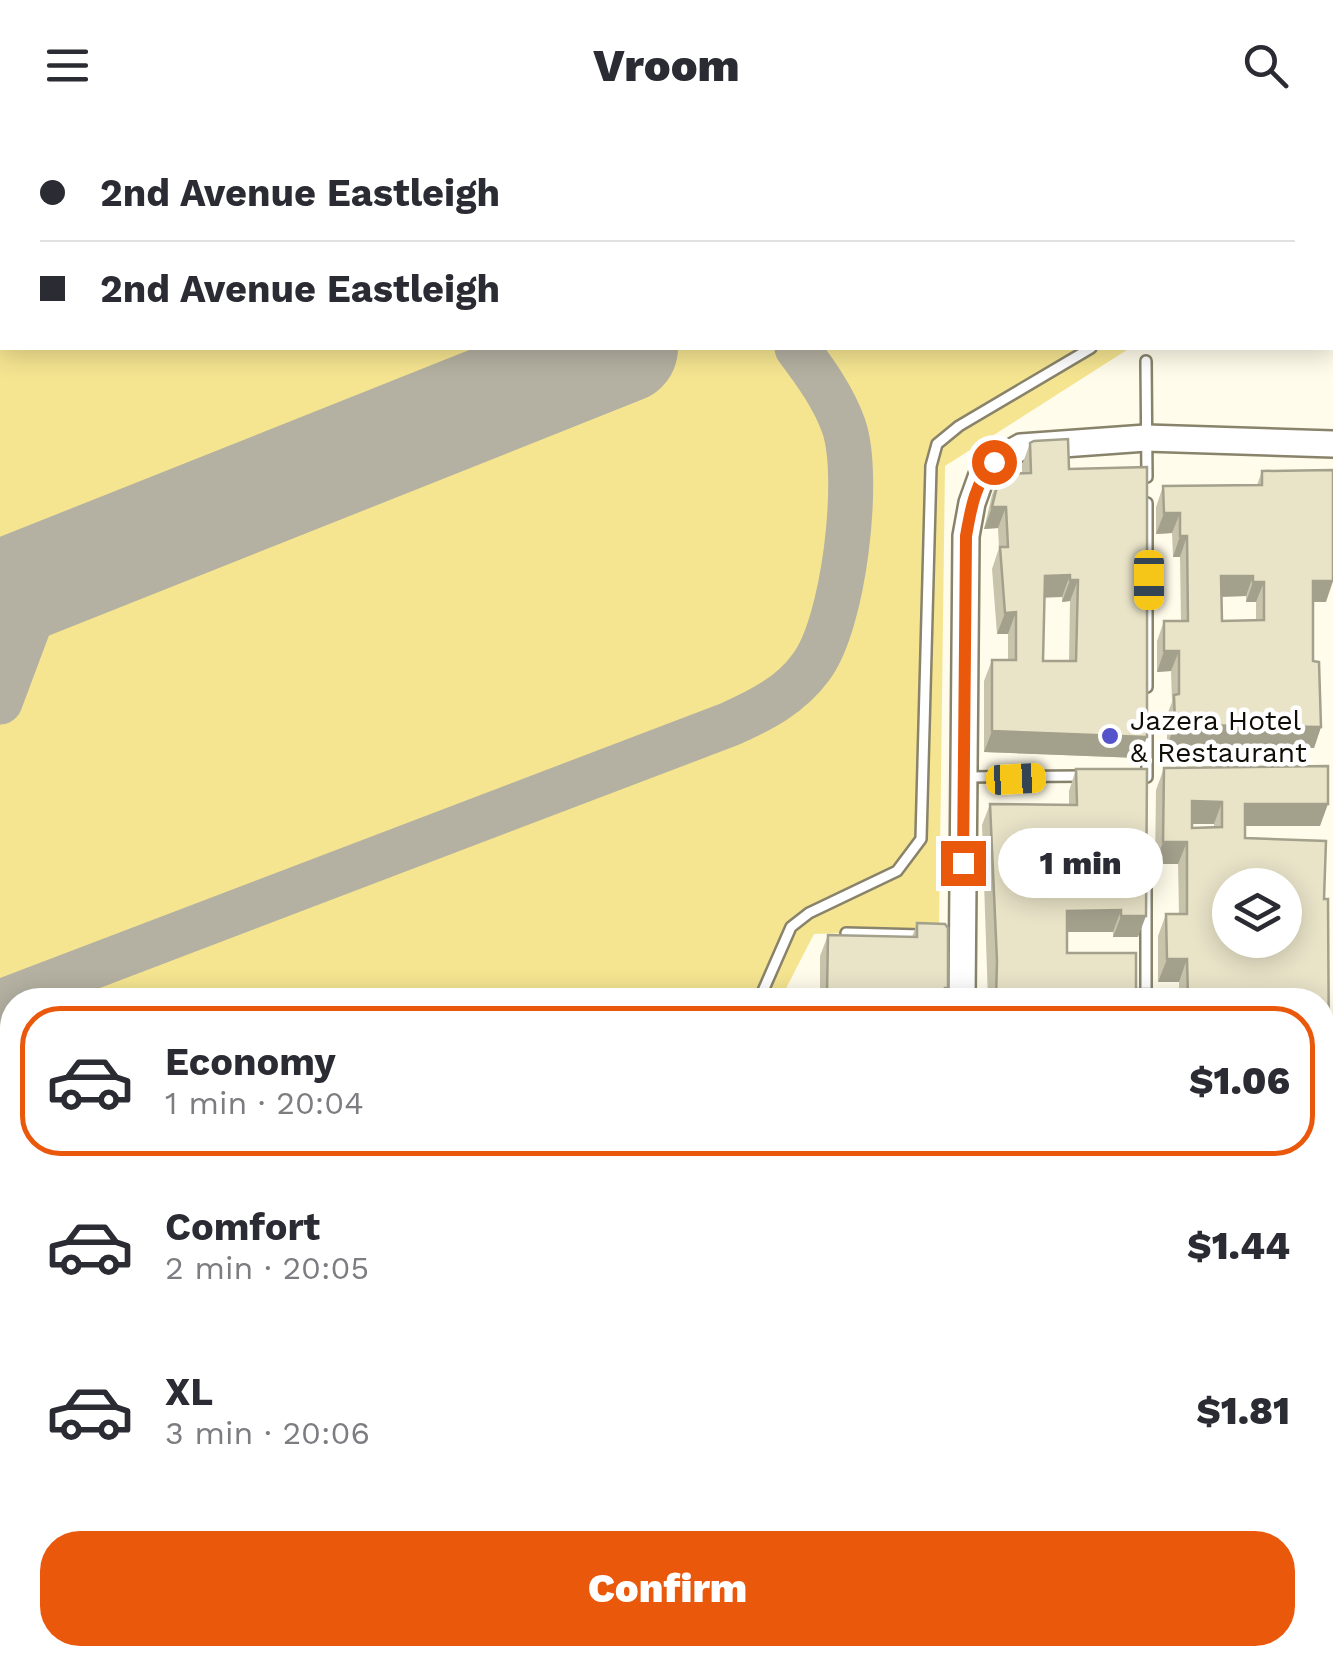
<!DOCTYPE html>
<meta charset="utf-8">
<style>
body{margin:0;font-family:"Work Sans",sans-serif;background:#f2f2f3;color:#2b2b33;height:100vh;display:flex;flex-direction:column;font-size:38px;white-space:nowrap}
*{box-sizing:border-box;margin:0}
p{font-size:32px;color:#7c7c81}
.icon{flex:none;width:55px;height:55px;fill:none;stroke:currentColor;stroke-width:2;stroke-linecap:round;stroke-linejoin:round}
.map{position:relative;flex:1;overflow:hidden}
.panel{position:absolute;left:0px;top:858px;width:1335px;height:678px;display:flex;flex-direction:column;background:#fff;border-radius:40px 40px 0 0;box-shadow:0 5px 25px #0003}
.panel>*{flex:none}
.banner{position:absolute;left:0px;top:0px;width:1335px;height:220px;box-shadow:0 5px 25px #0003;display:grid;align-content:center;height:220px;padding:0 40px;background:#fff}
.buttons{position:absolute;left:1212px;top:738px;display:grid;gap:20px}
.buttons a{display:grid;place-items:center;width:90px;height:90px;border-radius:50%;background:#fff;box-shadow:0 5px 25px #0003;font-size:50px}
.end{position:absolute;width:45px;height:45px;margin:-22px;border:12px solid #ea580c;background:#fff;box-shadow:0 0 0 5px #fff}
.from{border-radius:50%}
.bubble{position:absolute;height:70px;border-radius:35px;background:#fff;box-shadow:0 5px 25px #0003;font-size:32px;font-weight:800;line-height:70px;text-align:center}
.car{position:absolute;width:30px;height:60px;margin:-30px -15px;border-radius:12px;box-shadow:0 0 8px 2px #0007;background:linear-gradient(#f5c518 24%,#345 0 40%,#f5c518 0 76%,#345 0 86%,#f5c518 0)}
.banner b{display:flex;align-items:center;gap:35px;height:95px;font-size:38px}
.banner b+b{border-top:2px solid #e1e1e2}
.banner i{width:25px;height:25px;background:#2b2b33}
ul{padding:18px 0 0;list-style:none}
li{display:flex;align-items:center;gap:30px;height:150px;margin:0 20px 15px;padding:0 20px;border:5px solid transparent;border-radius:40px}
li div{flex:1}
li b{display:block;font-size:38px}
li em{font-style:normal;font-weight:800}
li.selected{border-color:#ea580c}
li>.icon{width:90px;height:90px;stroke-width:1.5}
.primary-button{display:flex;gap:20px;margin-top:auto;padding:20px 40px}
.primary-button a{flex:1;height:115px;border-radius:40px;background:#ea580c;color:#fff;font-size:40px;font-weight:800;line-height:115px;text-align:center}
header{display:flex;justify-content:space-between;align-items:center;height:130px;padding:0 40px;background:#fff;font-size:45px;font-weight:800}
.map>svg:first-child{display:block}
.green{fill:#f5e591}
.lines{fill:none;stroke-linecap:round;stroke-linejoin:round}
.taxiway{stroke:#b4b1a2;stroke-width:45}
.runway{stroke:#b4b1a2;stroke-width:110}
.lane-casing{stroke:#88836a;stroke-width:14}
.secondary-casing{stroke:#88836a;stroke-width:30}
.lane{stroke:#fff;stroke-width:9}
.secondary{stroke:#fff;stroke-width:25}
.wall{fill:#c8c4ac;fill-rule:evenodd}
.shaded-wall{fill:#a3a08c}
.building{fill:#e9e4c8;stroke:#a3a08c;stroke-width:2.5;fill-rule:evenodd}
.route{stroke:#ea580c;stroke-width:12}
.poi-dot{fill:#5553ca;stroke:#fff;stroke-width:4}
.labels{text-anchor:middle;stroke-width:9;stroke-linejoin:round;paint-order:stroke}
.poi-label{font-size:28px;fill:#0f0d05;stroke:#fff;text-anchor:start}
</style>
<header><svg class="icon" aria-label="menu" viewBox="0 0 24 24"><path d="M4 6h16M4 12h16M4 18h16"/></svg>Vroom<svg class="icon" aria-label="search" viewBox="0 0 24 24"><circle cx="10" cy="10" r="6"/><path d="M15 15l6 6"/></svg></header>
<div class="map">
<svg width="1333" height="1533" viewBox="0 0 1333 1533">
<rect width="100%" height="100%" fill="#fffceb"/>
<path class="green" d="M0,15H2V218H1130L945,336L939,800L814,804L780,870H12V1522L491,1523L489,1533H0Z"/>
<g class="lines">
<path class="taxiway" d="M0,572L46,449
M0,872L730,594C761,580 791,565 811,537C844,494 861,348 844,297C834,268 815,242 797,218"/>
<path class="runway" d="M0,466L623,218"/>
<g class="lane-casing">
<path id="lane" d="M996,2L1000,0
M1304,2V0
M0,23H2
M1146,231L1147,347
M1147,557V373
M1147,593V647
M966,647L1085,646
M846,803L921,805
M759,870L791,797L809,783L897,741L921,709L931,336L937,314L959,296L1091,218
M1146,870V738
M1322,979L1333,980
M0,1398L12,1361"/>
</g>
<g class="secondary-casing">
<path id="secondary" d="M962,870L966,406L972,373L982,345L994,332L1021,317L1146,308L1333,314
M1333,1320L1328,1332L1333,1351
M952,1533V1522"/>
</g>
<use href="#lane" class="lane"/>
<use href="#secondary" class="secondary"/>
</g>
<path class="wall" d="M1030,313L1069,339L1139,628L984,622V551L992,530H1008V504H997L992,439L999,418L998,398L984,399L992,365L1000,344L1022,343V335ZM1044,467H1062V472L1070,471L1069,531H1043Z
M1262,341L1326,472H1313V531L1321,597L1314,618L1167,615V585L1172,572L1171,541L1157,542V511L1164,491H1181L1180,427H1173L1172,403L1156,404V377L1163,356L1257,355ZM1246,466V472H1256V490L1222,491L1221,467Z
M1164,638L1320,696H1245V708L1324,769L1329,930L1322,947V870H1177L1179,868V852H1158V806L1166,784H1179L1178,734H1155L1156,660ZM1192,694H1214V697L1192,698Z
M1076,639L1138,807H1113V802H1067V823L1136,859L1149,870H988L982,695L990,674L1069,675V661Z
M917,793L946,864V870H793L796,864L820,865V826L828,805L912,807Z"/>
<path class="shaded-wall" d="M992,377H1006L998,398L984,399Z
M1164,383H1180L1172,403L1156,404Z
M1180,406H1187L1180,427H1173Z
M1070,445L1062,467L1037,468L1045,446Z
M1221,446H1253L1246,466L1214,467Z
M1070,450H1078L1070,471L1062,472Z
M1313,451H1333L1326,472H1306Z
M1253,452H1264L1256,472H1246Z
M1016,482L1008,504H997L1005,483Z
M1164,521H1179L1171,541L1157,542Z
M1175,595L1321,597L1314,618L1167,615Z
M992,601L1147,607L1139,628L984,622Z
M1192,671L1222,672L1214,694H1184Z
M1245,674H1328L1320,696H1237Z
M1163,712H1187L1178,734H1155Z
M1121,780L1113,802H1059L1067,781Z
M1121,786H1146L1138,807H1113Z
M1167,829H1187L1179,852H1158Z
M1322,930H1329L1322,947Z
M1084,1522H1129L1127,1527Z
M1181,1522H1266L1265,1526L1178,1531Z"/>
<path class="building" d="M1068,309L1069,339L1147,337V607L992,601V530H1016V482L1005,483L1000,417H1008L1006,377H992L1000,344L1031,343L1030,313L1034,311ZM1070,445V450H1078L1076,531H1043L1045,446Z
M1333,340V451H1313V531L1319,532L1321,597L1175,595L1174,565L1179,564V521H1164V491H1188L1187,406H1180V383H1164L1163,356L1262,355V341ZM1221,446H1253V452H1264V490L1222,491Z
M1328,636V674H1245V708L1326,711L1324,769H1328L1329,930H1322V870H1178V868H1188L1187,829H1167L1166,784H1187V712H1163L1164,638ZM1192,671L1222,672V697L1192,698ZM1230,755H1285V810H1230Z
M1076,639H1147L1146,786H1121V780L1067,781V823H1136V859H1149V870H996L997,831L990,674L1077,675Z
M917,793L945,794L948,798V858H945L946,870H796V864L827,865L828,805L917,807Z
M1322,1058H1327V1080L1322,1081Z
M322,1522H339L335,1533H318Z
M585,1524L620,1528V1533H584Z
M811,1527L855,1532L854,1529L875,1528V1533H810Z"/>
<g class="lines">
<path class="route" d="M963,733L966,406C971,378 975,353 994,332"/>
</g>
<circle class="poi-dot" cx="1110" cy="606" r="10"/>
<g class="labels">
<g class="poi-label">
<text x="1130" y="600">Jazera Hotel<tspan x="1130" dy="32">&amp; Restaurant</tspan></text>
</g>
</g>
</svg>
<div class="buttons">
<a><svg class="icon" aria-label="layers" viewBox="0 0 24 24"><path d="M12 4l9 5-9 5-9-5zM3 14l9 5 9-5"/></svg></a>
</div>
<i class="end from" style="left:994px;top:332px"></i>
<i class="end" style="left:963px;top:733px"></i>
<div class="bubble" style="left:998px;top:698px;width:165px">1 min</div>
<i class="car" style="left:1149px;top:450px;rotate:180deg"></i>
<i class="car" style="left:1016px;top:649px;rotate:87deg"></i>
<div class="banner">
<b><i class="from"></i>2nd Avenue Eastleigh</b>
<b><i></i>2nd Avenue Eastleigh</b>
</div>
<section class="panel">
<ul>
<li class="selected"><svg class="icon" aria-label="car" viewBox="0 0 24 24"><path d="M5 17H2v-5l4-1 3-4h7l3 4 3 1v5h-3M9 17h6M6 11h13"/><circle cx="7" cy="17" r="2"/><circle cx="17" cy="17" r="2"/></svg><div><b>Economy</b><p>1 min · 20:04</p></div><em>$1.06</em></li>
<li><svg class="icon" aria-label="car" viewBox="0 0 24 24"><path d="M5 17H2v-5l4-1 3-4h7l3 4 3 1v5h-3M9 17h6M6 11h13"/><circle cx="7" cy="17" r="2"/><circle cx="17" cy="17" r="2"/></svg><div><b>Comfort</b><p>2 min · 20:05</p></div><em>$1.44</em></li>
<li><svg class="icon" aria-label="car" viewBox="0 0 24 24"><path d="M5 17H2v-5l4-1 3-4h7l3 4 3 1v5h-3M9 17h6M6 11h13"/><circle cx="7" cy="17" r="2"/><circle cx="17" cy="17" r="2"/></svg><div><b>XL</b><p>3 min · 20:06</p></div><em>$1.81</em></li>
</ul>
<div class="primary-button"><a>Confirm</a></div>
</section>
</div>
